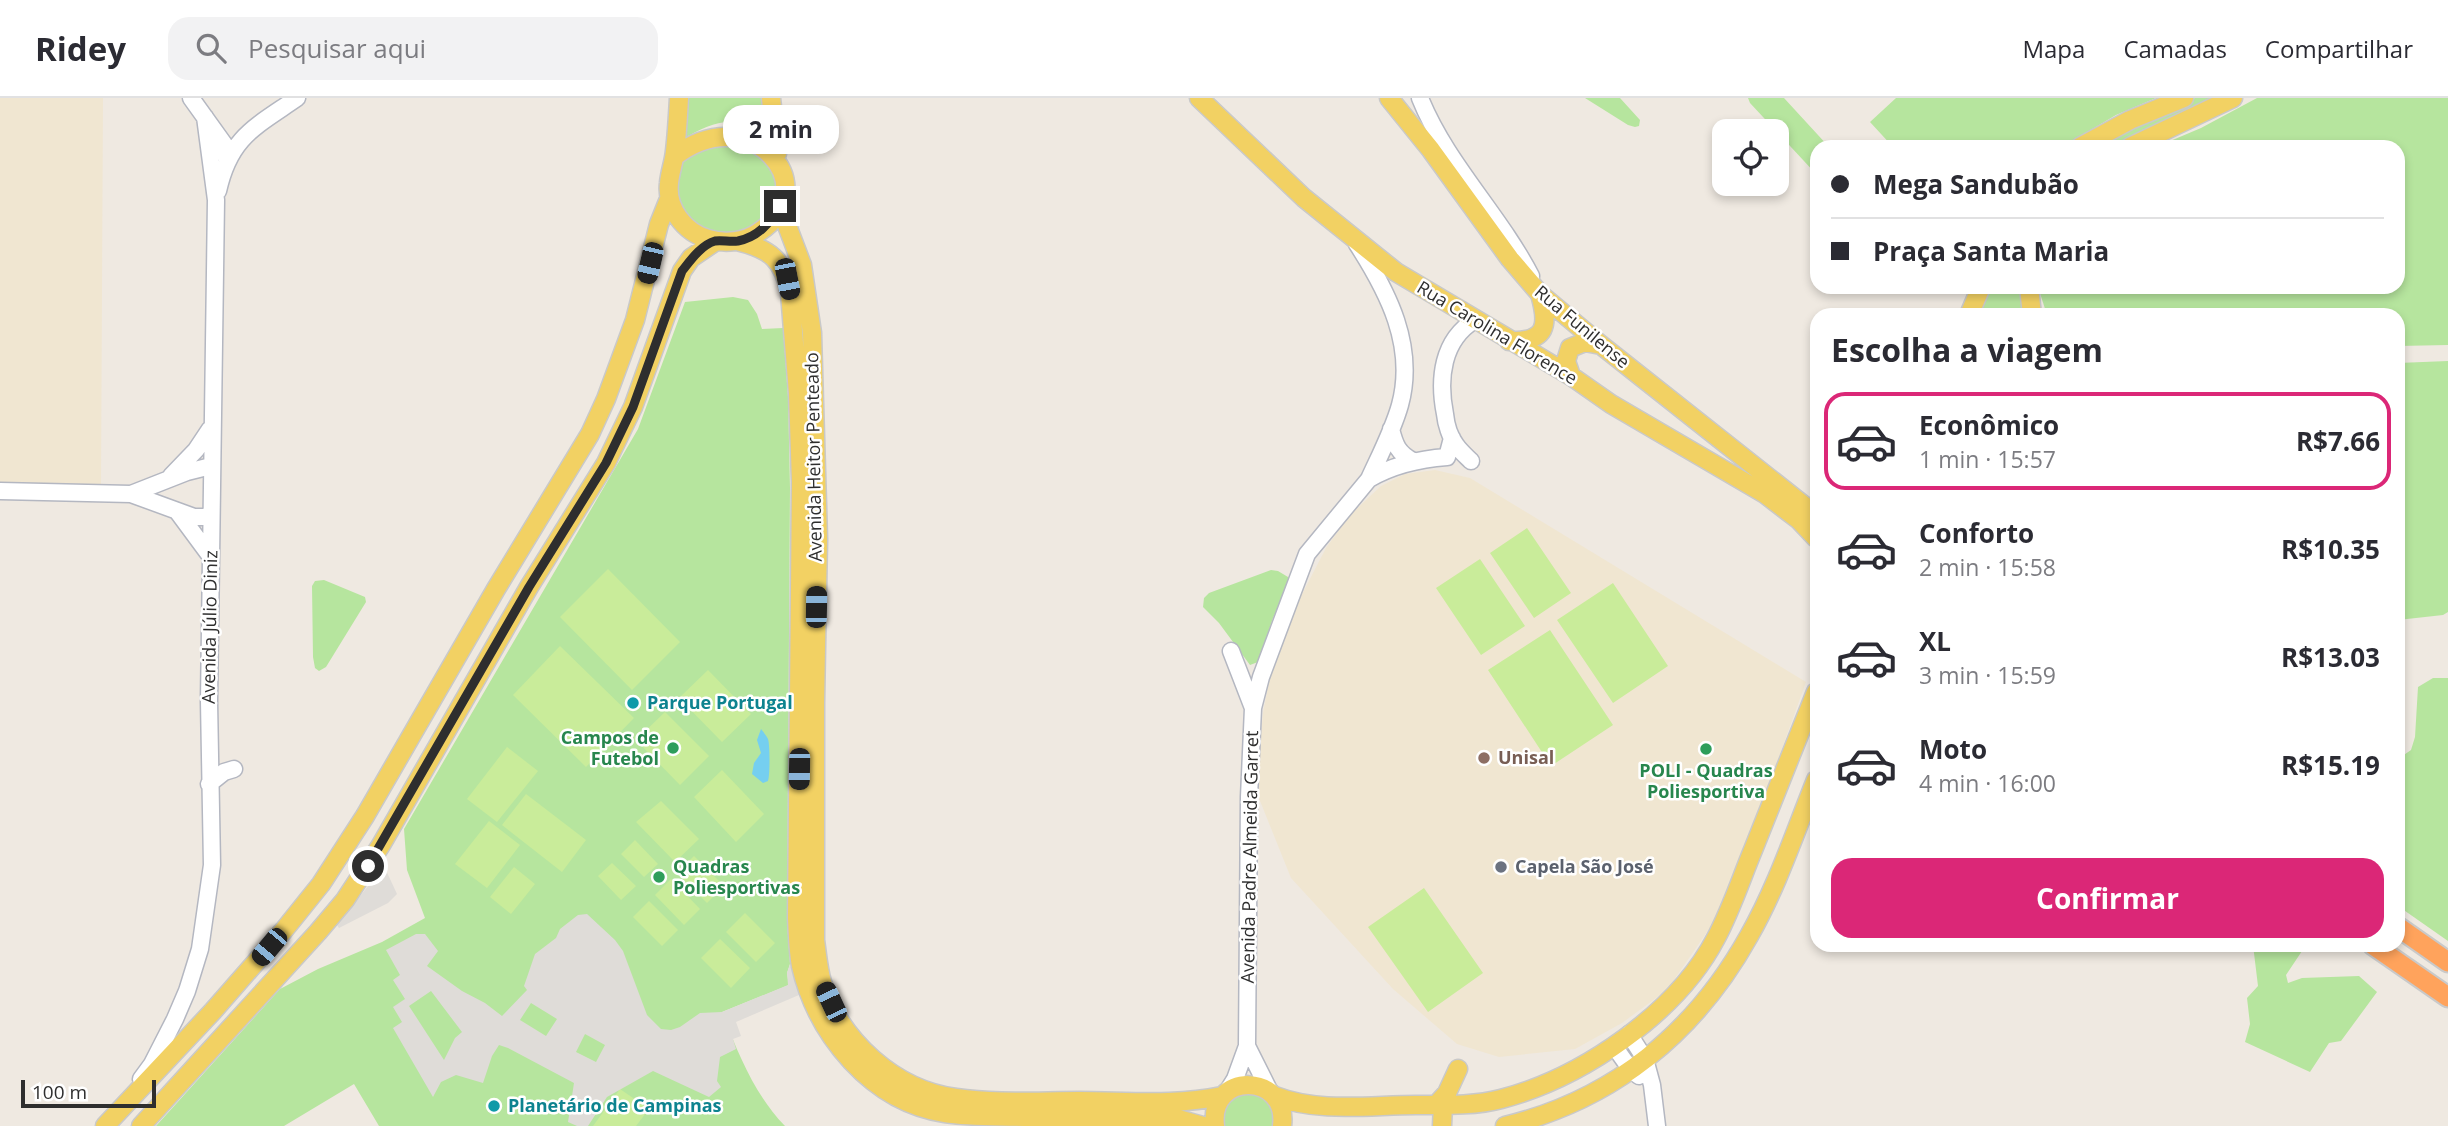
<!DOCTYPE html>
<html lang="pt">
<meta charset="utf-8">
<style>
body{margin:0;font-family:"Open Sans",sans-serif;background:#f2f2f3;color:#2b2b33;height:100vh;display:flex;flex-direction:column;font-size:26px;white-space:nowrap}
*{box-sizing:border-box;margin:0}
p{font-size:23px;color:#7c7c81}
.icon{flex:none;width:38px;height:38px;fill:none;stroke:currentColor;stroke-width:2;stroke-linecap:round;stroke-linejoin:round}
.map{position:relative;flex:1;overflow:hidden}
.drawer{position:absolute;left:1810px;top:210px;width:595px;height:644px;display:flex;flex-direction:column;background:#fff;border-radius:21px;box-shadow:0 4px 10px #0003}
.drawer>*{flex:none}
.hud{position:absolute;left:1810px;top:42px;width:595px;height:154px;border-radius:21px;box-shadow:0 4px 10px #0003;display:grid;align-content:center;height:154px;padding:0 21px;background:#fff}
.buttons{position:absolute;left:1712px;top:21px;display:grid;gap:14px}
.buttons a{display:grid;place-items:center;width:77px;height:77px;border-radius:14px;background:#fff;box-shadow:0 4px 10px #0003;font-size:35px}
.scale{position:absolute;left:21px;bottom:18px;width:135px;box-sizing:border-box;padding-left:7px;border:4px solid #2e2e2e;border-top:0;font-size:19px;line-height:24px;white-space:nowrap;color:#2e2e2e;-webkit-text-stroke:5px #fff;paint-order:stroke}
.end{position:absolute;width:32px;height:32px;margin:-16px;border:9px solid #2e2e2e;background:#fff;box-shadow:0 0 0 4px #fff}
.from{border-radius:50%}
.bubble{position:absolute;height:49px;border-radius:21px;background:#fff;box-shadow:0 4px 10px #0003;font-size:23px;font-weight:700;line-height:49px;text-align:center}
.car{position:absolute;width:21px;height:42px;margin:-21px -10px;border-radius:9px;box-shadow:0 0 5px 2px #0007;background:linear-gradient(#222 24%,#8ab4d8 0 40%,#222 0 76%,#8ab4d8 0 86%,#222 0)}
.hud b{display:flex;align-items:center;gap:24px;height:66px;font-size:26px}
.hud b+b{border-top:2px solid #e1e1e2}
.hud i{width:18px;height:18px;background:#2b2b33}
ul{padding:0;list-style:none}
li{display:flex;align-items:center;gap:21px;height:98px;margin:0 14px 10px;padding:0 7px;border:4px solid transparent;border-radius:21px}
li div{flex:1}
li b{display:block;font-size:26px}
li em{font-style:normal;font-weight:700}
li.active{border-color:#db2777}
li>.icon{width:63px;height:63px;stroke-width:1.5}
h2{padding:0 21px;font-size:32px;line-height:84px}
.action{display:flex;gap:14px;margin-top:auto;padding:14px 21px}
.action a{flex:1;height:80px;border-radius:21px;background:#db2777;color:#fff;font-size:28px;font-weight:700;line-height:80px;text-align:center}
header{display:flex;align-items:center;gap:42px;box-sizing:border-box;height:98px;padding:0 35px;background:#fff;border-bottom:2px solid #e1e1e2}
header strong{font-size:33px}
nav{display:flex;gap:38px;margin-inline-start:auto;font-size:24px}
.search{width:490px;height:63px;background:#f2f2f3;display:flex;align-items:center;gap:18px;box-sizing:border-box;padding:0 24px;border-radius:21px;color:#7c7c81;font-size:26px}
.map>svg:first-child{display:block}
.education{fill:#f0e6d1}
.green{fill:#b6e59e}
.pitch{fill:#c9ec9a}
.plaza{fill:#dfdcd8;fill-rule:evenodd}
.water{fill:#75cff0}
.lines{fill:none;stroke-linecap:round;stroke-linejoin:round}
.secondary-casing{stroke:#b4b7c1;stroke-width:19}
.primary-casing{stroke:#c9c9c9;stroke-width:21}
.highway-casing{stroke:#c9c9c9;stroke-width:23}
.secondary{stroke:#fff;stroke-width:16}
.primary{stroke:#f2d163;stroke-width:18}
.highway{stroke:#ffa35c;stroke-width:19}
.route{stroke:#2e2e2e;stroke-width:9}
.culture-dot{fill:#0f9aa8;stroke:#fff;stroke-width:2.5}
.leisure-dot{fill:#2e9e5b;stroke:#fff;stroke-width:2.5}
.education-dot{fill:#8d6e63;stroke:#fff;stroke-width:2.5}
.worship-dot{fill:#6b7280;stroke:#fff;stroke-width:2.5}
.labels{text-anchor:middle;stroke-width:5;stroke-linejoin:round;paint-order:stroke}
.street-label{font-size:18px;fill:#2e2e2e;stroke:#fff}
.culture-label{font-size:18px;font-weight:bold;fill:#0d838f;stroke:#fff;text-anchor:start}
.leisure-label{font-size:18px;font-weight:bold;fill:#27864d;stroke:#fff;text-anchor:end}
.education-label{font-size:18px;font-weight:bold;fill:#785e54;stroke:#fff;text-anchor:start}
.worship-label{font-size:18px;font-weight:bold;fill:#5b616d;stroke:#fff;text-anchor:start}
</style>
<header>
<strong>Ridey</strong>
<div class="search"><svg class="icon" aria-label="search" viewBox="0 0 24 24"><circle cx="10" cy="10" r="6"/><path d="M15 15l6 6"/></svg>Pesquisar aqui</div>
<nav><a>Mapa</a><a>Camadas</a><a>Compartilhar</a></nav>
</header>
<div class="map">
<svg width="2448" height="1028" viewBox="0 0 2448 1028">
<rect width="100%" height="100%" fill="#efe9e1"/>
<path class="education" d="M0,0H103L101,388L0,385Z
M1435,372L1470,380L1806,584L1725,808L1667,892L1622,925L1575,951L1499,959L1457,946L1393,891L1291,780L1256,693L1263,615L1272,567L1298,504L1326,450L1350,417L1381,388L1405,376Z"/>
<path class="green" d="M688,0H766L770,38C735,17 716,21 682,42Z
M1585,0H1620L1640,22L1639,28L1635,29L1628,27Z
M1748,0H1784L1829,49H1816V76L1750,5Z
M1896,0H2156L2116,17L2062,49H1893L1870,24Z
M2195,0H2222L2136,38L2119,49H2089L2125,29Z
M2257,0H2448V247L2398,248V217H2047L2038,189H2398V49H2156L2201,30Z
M752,39L780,81L772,115L745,136H710L683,116L676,100L678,66L687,51Z
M1987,189H2021L2025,217H1976Z
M733,199L748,202L757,216L762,231L783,230L788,299L790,390L787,823L790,866L787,875L789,887L722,914C738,955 754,996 785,1028H379L354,986L284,1028H156L280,891L318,871L382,844L425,820L407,772L404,731L638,331L685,204Z
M2448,263V514L2443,517L2398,522V265Z
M1271,472L1278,473L1288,479V487L1273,520L1258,564L1250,567L1219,525L1203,509L1204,500L1209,495Z
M324,482L365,499L366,504L326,569L319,573L315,570L313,559L312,488L315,483Z
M2433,580H2448V843L2398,808V661L2411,652L2415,639L2418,589Z
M2253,847H2306L2286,877L2288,885L2302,880L2359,878L2377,894L2341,943L2329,945L2310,974L2245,944L2250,926L2247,900L2258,888Z
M1250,993C1269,1001 1275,1006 1274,1028H1222C1222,1005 1228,1000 1250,993Z"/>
<path class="pitch" d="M1527,430L1571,495L1534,520L1490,455Z
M1480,461L1525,528L1481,557L1436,490Z
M608,471L680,544L632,592L560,519Z
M1613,485L1668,568L1613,605L1557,522Z
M1550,532L1613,627L1551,668L1488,572Z
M560,548L634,620L586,669L513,597Z
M708,572L751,616L722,644L679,600Z
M665,614L709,658L680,687L636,642Z
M507,649L538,673L497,724L467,701Z
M722,672L764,716L736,744L694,699Z
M526,696L586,742L562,774L502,727Z
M661,703L699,741L675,764L636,724Z
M489,723L520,747L487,790L455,766Z
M635,742L658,766L644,779L621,756Z
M694,758L724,788L707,805L677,775Z
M612,765L636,788L621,802L598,778Z
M514,769L535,786L511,816L490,799Z
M671,781L700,811L684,827L655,797Z
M1424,790L1483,875L1428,914L1368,829Z
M649,803L678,832L662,848L633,819Z
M745,815L775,845L756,864L726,834Z
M720,841L750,870L731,890L701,860Z
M620,991L649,1011L636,1028H593Z"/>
<path class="plaza" d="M384,768L397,796L388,805L339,830L337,827Z
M587,816L615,842L623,853L647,917L661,931L671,932L680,929L700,915L722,914L788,887L787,875L790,866L799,897L736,924L741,938L733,941L736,951L720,959L717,983L721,989L709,999L653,973L607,999L588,1028H577L568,1024L574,985L508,950L499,947L492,958L483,985L456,977L441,984L433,999L393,930L402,924L393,909L405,901L393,882L400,877L386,852L416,836H425L438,853L427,868L462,893L485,905L502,918L527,892L524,888L535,856L556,840L560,831L578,817ZM431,893L462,934L455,940L444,962L409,908ZM531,905L557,921L546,938L520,922ZM585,936L605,947L596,964L576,954Z"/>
<path class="water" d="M761,631C762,632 768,640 768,641C770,646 770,678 768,683L763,685L752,676L754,665L761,655L757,642Z"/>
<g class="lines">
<g class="secondary-casing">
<path id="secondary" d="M191,0L224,46L227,62
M1420,0C1446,65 1499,116 1531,178
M218,93C230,39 255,29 297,0
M1357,146C1388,194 1416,248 1400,307C1393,332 1380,357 1369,381
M1391,331C1395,347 1398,355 1413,363
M1471,363C1466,358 1460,353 1456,347C1450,339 1446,326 1445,316C1438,281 1442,242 1475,222
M171,378L196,352L210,331
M0,393L131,396L194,419H204L211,416
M131,396L187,374L211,368
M177,413L211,459
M1231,553L1253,610
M209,686L224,674L234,671
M1629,936L1645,961L1652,987L1657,1028
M1614,948L1631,972L1639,978
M141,981L152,966L175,921L187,893L200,851L212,767L209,603L216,102L205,19
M1227,994L1235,981L1247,948
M1270,994L1247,948L1249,699L1253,610L1261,579L1307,456L1369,381C1393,367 1419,361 1447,359L1452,340"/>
</g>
<g class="primary-casing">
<path id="primary" d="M771,0L777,56
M1199,0L1304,100L1396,174L1571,278L1611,306L1765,396L1799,422L1816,440
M1389,0L1431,52L1510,161L1540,196L1601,247L1816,417
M2080,49L2130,22L2184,0
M2130,49L2233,0
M675,58C751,0 827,89 759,134C745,144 725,146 708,141C684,134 666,110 669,85C670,74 674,64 675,53C677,36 678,18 679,0
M780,109L802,167L812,235L813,271L818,441L815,604V842C817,856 818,870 822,884C840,943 895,992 956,1000C996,1006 1038,1003 1079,1003C1127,1003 1175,1008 1222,998
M737,143C770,151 783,161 790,195L798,295L801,384L797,820C798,836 798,852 801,868C817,937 872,1004 945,1015C971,1019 998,1018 1024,1019C1076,1020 1127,1018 1178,1021L1203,1028
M2029,189L2032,217
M1969,217L1981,189
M1509,243C1547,244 1549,228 1540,196
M1571,278L1566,263L1570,250L1585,244L1601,247
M1275,998C1319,1015 1370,1007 1416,1007C1444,1007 1475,1008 1501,1001C1582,980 1677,915 1716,840C1731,812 1741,781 1753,752C1774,699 1795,647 1816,594
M1436,1007L1447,995L1458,971
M105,1028L213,913L284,832L321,786L365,718L496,491L590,336L606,301L635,222L659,126L669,101
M141,1028L318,834L345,802L381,747L529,489L606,365L633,309L682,173L691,160L716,143
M1215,1028C1208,973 1289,974 1282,1028
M1442,1028L1443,1006
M1505,1028C1613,1002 1695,935 1749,838C1777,789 1795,734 1816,682"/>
</g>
<g class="highway-casing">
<path id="highway" d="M2398,829L2448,864
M2373,847L2448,899"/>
</g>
<use href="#secondary" class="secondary"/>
<use href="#primary" class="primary"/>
<use href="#highway" class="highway"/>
</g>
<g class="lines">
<path class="route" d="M368,768L529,489L606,365L633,309L682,173C690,163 701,147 715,143C722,142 730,144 738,143C758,139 770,125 780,108"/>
</g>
<g class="culture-dot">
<circle cx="633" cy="605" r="7"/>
<circle cx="494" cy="1008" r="7"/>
</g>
<g class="leisure-dot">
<circle cx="673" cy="650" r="7"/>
<circle cx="1706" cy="651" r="7"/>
<circle cx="659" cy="779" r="7"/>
</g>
<circle class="education-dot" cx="1484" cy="660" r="7"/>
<circle class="worship-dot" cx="1501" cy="769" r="7"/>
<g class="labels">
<g class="street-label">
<text transform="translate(1582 229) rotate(40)" y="6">Rua Funilense</text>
<text transform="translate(1497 235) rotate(31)" y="6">Rua Carolina Florence</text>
<text transform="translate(814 359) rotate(-91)" y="6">Avenida Heitor Penteado</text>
<text transform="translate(210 529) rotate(-89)" y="6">Avenida Júlio Diniz</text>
<text transform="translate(1250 759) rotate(-89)" y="6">Avenida Padre Almeida Garret</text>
</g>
<g class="culture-label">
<text x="647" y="611">Parque Portugal</text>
<text x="508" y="1014">Planetário de Campinas</text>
</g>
<g class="leisure-label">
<text x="659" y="646">Campos de<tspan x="659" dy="21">Futebol</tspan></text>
<text x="1706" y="679" text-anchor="middle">POLI - Quadras<tspan x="1706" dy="21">Poliesportiva</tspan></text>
<text x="673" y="775" text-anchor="start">Quadras<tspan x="673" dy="21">Poliesportivas</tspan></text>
</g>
<g class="education-label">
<text x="1498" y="666">Unisal</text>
</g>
<g class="worship-label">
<text x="1515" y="775">Capela São José</text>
</g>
</g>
</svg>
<div class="buttons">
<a><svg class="icon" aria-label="locate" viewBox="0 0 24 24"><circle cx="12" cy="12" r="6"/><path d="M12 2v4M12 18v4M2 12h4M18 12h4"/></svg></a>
</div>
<div class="scale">100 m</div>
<i class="end from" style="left:368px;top:768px"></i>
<i class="end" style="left:780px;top:108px"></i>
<div class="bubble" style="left:723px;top:7px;width:116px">2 min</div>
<i class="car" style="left:650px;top:165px;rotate:193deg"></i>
<i class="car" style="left:787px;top:181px;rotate:169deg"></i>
<i class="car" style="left:816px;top:509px;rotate:1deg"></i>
<i class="car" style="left:799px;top:671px;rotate:181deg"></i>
<i class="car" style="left:269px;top:849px;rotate:220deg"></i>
<i class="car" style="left:831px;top:904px;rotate:335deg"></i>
<div class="hud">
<b><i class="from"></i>Mega Sandubão</b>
<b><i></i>Praça Santa Maria</b>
</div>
<section class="drawer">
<h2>Escolha a viagem</h2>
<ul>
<li class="active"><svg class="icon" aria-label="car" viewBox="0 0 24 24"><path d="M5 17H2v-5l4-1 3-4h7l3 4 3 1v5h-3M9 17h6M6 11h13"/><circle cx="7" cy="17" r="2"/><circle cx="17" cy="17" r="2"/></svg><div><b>Econômico</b><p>1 min · 15:57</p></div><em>R$7.66</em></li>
<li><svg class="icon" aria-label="car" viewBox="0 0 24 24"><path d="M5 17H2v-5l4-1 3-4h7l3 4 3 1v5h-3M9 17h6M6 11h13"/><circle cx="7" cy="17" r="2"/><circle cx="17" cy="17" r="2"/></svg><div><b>Conforto</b><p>2 min · 15:58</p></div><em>R$10.35</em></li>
<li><svg class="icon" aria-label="car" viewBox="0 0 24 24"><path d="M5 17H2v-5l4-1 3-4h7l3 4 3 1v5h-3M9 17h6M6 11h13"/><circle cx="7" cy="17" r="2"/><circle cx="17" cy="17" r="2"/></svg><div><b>XL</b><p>3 min · 15:59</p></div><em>R$13.03</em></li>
<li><svg class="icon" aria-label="car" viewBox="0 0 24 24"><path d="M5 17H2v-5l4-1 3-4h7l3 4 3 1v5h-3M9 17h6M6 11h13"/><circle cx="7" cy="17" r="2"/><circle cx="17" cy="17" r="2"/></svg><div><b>Moto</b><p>4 min · 16:00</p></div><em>R$15.19</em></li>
</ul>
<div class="action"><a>Confirmar</a></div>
</section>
</div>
